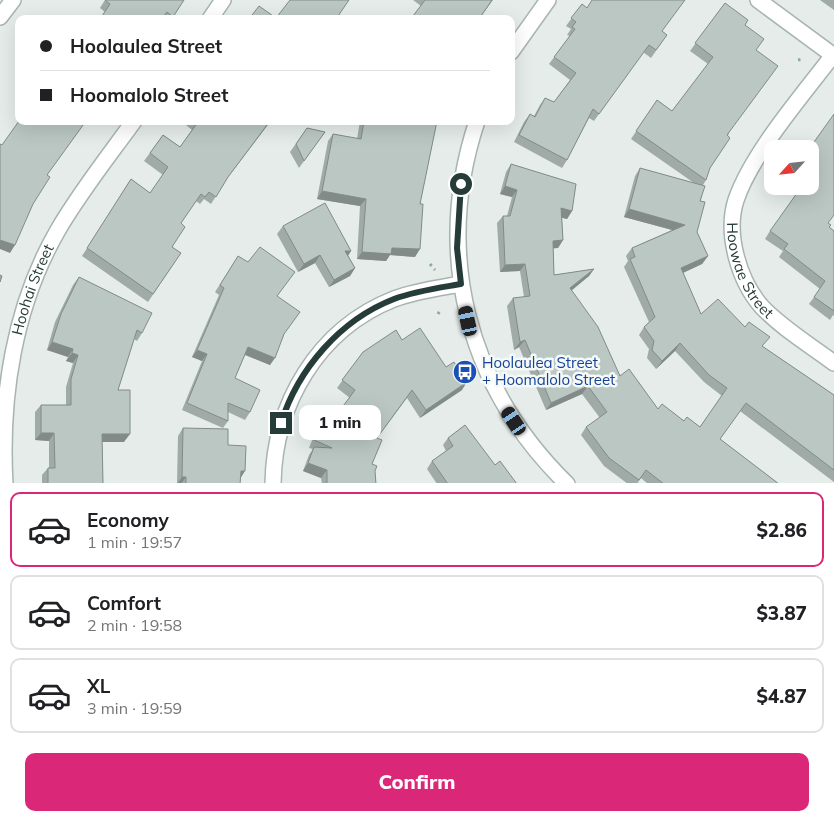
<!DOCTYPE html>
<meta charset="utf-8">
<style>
body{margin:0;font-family:Mulish,sans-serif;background:#f2f2f2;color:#202124;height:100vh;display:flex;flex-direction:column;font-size:19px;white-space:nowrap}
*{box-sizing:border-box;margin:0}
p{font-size:16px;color:#757577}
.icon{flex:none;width:28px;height:28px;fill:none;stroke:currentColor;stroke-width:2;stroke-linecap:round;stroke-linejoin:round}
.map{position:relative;height:483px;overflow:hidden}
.side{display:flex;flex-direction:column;background:#fff;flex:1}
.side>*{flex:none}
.guide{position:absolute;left:15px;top:15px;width:500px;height:110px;border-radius:10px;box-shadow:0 5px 20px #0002;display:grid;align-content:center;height:110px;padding:0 25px;background:#fff}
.needle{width:32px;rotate:243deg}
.fabs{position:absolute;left:764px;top:140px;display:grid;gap:10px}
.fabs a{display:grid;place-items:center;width:55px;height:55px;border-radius:10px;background:#fff;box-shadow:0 5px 20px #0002;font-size:25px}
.end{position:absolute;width:22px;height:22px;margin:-11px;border:6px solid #263c38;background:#fff;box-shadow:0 0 0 2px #fff}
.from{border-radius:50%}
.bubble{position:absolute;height:35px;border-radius:10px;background:#fff;box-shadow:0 5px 20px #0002;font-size:16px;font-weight:800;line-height:35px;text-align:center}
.car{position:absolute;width:15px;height:30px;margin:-15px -8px;border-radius:6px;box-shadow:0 0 4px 1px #0007;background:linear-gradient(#222 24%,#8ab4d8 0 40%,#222 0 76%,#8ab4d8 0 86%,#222 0)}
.guide b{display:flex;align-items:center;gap:18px;height:48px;font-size:19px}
.guide b+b{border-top:1px solid #e0e0e0}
.guide i{width:12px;height:12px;background:#202124}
ul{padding:9px 0 0;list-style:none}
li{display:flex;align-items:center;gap:15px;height:75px;margin:0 10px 8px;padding:0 15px;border:2px solid #e0e0e0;border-radius:10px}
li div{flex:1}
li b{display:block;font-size:19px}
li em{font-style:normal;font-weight:800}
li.active{border-color:#db2777}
li>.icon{width:45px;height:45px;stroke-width:1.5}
.cta{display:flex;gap:10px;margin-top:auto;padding:10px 25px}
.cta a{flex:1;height:58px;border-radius:10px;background:#db2777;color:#fff;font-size:20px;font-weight:800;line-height:58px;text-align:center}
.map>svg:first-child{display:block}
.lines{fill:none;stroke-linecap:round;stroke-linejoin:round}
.minor-casing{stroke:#a8b4b0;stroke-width:18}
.tertiary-casing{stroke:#a8b4b0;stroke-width:18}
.path{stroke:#89aca4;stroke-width:3;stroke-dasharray:2.5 4;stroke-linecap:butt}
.minor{stroke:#fff;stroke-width:15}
.tertiary{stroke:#fff;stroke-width:15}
.wall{fill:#a0aba8}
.shaded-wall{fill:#828b88}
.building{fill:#bac7c3;stroke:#828b88}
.route{stroke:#263c38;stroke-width:6}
.labels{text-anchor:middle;stroke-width:5;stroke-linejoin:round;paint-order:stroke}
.street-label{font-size:15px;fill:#263c38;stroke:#f5f9f7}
.transit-label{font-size:15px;fill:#164399;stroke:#f5f9f7;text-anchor:start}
</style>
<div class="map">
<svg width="834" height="484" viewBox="0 0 834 484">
<rect width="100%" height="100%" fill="#e5ece9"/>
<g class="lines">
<g class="minor-casing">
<g id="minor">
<path d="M758,0L834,56"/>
<path d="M210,19L223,0"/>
<path id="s1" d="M833,55C802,96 752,153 736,200C725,234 739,281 762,307C783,329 810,345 834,363"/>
<path id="s2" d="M5,484C0,397 14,306 58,230C80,192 108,157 134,121"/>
<path d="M273,484C274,404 318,329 394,299C415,291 438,288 461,284"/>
</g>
</g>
<g class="tertiary-casing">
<path id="tertiary" d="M0,17L13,0
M511,52L548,0
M477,121C433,254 467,386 567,484"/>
</g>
<path class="path" d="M798,60L804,59
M430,264L435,270
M438,314L441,309"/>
<use href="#minor" class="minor"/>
<use href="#tertiary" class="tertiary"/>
</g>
<path class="wall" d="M105,0H184L171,19H100L105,12L100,8Z
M413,0H493L479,19H412L421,6Z
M820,0H834V10Z
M725,3L745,25L756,50L728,136L710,168L706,180L703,185L697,232L708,256L702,264L683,273L701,314L763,347L834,395V482L740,411L720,439L779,484H648L641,478L637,484H628L604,466L581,435L586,427L600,418L582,394L546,410L519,347L514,350L507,306L513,298L524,297L520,271L500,272L497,223L503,216H507L512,197L500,194L506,172L511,164L572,211L567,219L562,218L563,240L558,248H553L554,275L594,269L589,276L571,290L620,376L658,409L700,427L722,396L704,382L675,351L656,369L647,358L649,349L639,335L644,327L649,322L624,267L628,261L626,256L632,248L672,230L624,217L635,176L640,168L694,183L631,139L657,100L672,111L708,64L690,51Z
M582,4L587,8L662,31L667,35L651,58L643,52L594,121L589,118L567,160L562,168L514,142L524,122L530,114L534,116L540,105L545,98L554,102L570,80L549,64L570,36L567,35L571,29L566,26Z
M181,121H271L226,180L211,204L204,199L200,204L196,201L181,223L172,247L181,253L148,302L82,256L131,179L150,193L163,175L144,161L163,135L180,147L192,130Z
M360,121H437L420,204L415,257L390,255L386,261L357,259L360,206L317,199L328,141L333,134L357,139Z
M307,128L325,132L299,168L290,152Z
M810,149L829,227L834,231V316L833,315L830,320L809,304L820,289L779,257L783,251L765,239L770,231L810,186Z
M283,226L351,251L348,255L355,268L350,276L329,287L315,263L298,272L277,234Z
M238,256L277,296L284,335L270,365L245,355L235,378L250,412L245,420L228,412V421L223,428L182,410L202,361L192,357L219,295L215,292Z
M79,277L142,333L137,341L134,339L118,390L124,442H102L103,484H42V475L48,468H49V441L35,440V412L41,405H66V387L73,363L66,361L68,357L47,350L55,322L73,285Z
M402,340L462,390L420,418L407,398L377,438L372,464L375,471L376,484H322L321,478L303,471L309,455L313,449L309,448L318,425L323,417L332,421L350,398L337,388L363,352Z
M183,428L228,445L241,477L240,484H177L178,436Z
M448,438L495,465L517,484H437L427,469L432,461L446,451L443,445Z"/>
<path class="shaded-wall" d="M505,186L517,190L512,197L500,194Z
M322,191L366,199L360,206L317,199Z
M561,208L572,211L567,219L556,216Z
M629,209L685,225L680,232L624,217Z
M0,240L15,245L10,253L0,249Z
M563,240L558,248L547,249L553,241Z
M392,248L420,249L415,257L390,255L386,261L357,259L362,252Z
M345,251H351L346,259Z
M320,255L315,263L298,272L304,264Z
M708,256L702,264L676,276L681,268Z
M525,264L520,271L500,272L505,265Z
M355,268L350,276L329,287L334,280Z
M594,269L589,276L565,296L570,288Z
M525,340L519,347L514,350L520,342Z
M52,342L73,349L68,357L47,350Z
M680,343L675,351L656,369L662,361Z
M248,347L275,358L270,365L243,354Z
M197,350L207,354L202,361L192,357Z
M72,353L78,355L73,363L66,361Z
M467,382L462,390L420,418L426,410Z
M588,386L582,394L546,410L551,403Z
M41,433H54L49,441L35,440Z
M102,434H130L124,442H97Z
M308,463L327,470L321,478L303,471Z
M241,471H245L240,479Z
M182,477H186L181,484H177Z"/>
<path class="building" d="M105,0H184L173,17L167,12L162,19H100L110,4Z
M290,0H349L336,19H249L259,6L276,18Z
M425,0H492L479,19H417L413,16Z
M592,0H685L662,31L667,35L656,50L649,45L599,114L593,109L567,160L519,135L530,114L535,117L545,98L554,102L576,73L554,57L575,29L572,27L576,22L571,18L582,4L587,8Z
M725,3L748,20L745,25L764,39L756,50L778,66L727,135L730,138L710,168L706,180L636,131L657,100L672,111L713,57L695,43Z
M834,114V215L828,223L831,225L829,227L834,231V311L814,297L825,281L784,249L788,244L770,231L802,186H810V175L814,170L810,167V149H809Z
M19,121H86L47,175L50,177L33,204L15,245L0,240V144L2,145Z
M196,121H270L228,177L216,197L209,192L205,197L201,194L181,223L185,227L172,247L181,253L153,294L87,248L131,179L150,193L168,167L150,153L163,135L180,147L198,122Z
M364,121H437L420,204H423L420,249L392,248L391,254L362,252L366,199L322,191L333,134L361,139Z
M307,128L325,132L304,161L296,144Z
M511,164L576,184L572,211L561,208L563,240L553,241L554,275L594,269L570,288L598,327L620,376L629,369L658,409L662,404L684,421L687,417L700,427L727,388L709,375L680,343L662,361L652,350L654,341L644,327L655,317L630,259L635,257L632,248L685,225L629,209L640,168L705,186L700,201L705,202L697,232L708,256L681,268L701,314L718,299L745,327L749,322L770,337L762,346L834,395V470L746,403L720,439L779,484H664L646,470L639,480L609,458L586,427L607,412L588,386L551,403L525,340L520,342L513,298L530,296L525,264L505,265L503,216H510L517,190L505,186Z
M325,203L351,251H345L355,268L334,280L320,255L304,264L283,226Z
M260,247L295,272L277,296L300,312L284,334L275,358L248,347L235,378L260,390L250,412L228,403V421L187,403L207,354L197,350L224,288L220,285L238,256L248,262Z
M0,275L2,276L0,282Z
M79,277L152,313L142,333L137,330L118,390H130V434H102L103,484H48V468H55L54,433H41V405H71V379L78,355L72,353L73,349L52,342L61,314Z
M420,328L446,367L454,362L467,382L426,410L412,390L377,438L382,440L372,464L377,466L375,471L376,484H327V470L308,463L314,447L332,448L314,440L323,417L332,421L355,390L342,380L363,352L396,330L402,340Z
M465,425L495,465L500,461L517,484H448L432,461L453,446L448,438Z
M183,428L228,429V445L246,446L245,471H241L240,484H186V477H182Z"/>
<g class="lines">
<path class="route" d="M281,423C298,369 340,320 394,299C415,291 438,288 461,284L457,248L461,184"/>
</g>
<defs>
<g id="bus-disc" transform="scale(1.25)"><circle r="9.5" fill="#1a4fb4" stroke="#f5f9f7"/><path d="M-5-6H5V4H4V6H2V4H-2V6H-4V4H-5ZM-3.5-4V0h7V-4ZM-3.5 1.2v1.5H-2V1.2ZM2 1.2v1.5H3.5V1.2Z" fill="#fff"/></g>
</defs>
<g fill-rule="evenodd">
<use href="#bus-disc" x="465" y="372"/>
</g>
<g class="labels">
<g class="street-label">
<text dy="5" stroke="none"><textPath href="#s1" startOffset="250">Hoowae Street</textPath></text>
<text dy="5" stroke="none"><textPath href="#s2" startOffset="198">Hoohai Street</textPath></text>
</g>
<g class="transit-label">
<text x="482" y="368">Hoolaulea Street<tspan x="482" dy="17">+ Hoomalolo Street</tspan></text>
</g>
</g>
</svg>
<div class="fabs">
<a><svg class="needle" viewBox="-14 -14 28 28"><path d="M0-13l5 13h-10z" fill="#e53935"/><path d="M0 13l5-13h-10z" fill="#757577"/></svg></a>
</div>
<i class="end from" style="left:461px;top:184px"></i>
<i class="end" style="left:281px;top:423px"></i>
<div class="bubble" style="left:299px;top:405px;width:82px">1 min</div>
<i class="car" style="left:468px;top:321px;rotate:348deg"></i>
<i class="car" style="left:514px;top:421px;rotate:326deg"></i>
<div class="guide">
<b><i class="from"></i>Hoolaulea Street</b>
<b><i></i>Hoomalolo Street</b>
</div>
</div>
<section class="side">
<ul>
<li class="active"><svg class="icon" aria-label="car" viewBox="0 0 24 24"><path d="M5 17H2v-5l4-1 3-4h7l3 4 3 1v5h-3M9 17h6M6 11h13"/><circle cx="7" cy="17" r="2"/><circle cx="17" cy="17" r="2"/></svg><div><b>Economy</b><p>1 min · 19:57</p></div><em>$2.86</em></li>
<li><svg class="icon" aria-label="car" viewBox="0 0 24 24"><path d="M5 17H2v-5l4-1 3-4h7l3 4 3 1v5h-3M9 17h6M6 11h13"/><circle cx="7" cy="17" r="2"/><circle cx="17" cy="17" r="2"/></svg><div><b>Comfort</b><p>2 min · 19:58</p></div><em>$3.87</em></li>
<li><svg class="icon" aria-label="car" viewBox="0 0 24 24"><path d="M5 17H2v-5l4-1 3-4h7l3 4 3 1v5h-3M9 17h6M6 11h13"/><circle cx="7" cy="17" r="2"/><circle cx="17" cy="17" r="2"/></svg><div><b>XL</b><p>3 min · 19:59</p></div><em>$4.87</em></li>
</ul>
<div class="cta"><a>Confirm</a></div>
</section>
